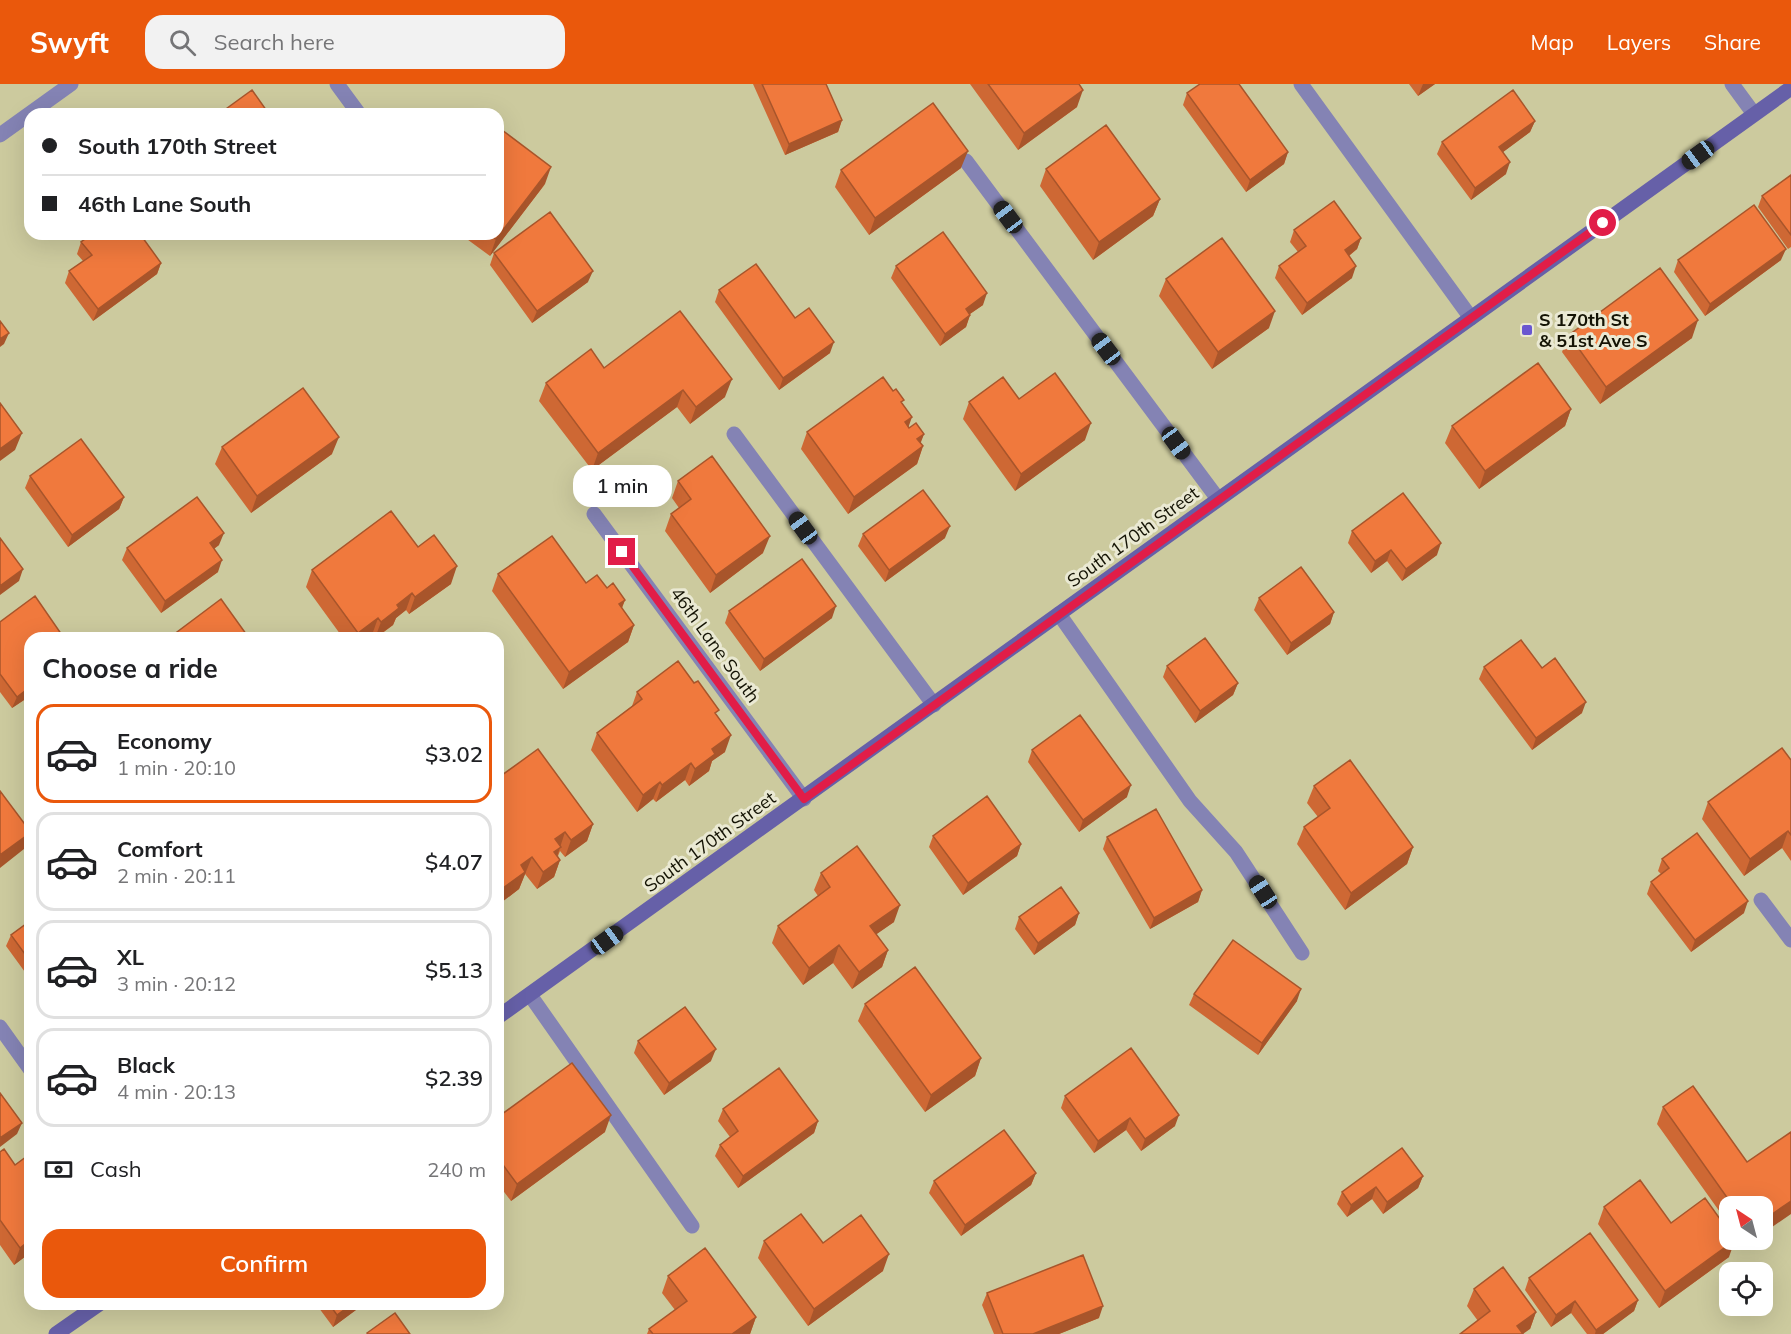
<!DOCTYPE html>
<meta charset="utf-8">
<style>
body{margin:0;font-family:Mulish,sans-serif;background:#f2f2f2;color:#202124;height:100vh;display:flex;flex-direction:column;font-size:22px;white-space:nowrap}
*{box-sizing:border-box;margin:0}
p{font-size:20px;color:#757577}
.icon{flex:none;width:33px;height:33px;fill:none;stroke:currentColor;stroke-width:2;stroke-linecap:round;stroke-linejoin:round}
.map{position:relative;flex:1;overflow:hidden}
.details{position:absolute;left:24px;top:548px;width:480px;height:678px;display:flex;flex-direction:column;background:#fff;border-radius:18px;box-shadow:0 6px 24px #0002}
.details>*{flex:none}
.guide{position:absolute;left:24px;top:24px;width:480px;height:132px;border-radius:18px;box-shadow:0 6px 24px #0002;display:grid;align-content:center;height:132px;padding:0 18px;background:#fff}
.needle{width:39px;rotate:324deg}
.buttons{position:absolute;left:1719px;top:1112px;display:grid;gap:12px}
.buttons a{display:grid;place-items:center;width:54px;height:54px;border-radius:12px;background:#fff;box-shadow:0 6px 24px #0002;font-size:30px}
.end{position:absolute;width:27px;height:27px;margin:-14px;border:8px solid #e11d48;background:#fff;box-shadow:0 0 0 3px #fff}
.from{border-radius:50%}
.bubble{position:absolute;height:42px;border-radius:18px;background:#fff;box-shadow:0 6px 24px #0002;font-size:20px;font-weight:600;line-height:42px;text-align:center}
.car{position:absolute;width:18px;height:36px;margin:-18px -9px;border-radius:8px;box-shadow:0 0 4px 2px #0007;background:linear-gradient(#222 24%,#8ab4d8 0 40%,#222 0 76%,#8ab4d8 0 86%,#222 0)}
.guide b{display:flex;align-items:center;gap:21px;height:57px;font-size:22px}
.guide b+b{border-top:2px solid #e0e0e0}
.guide i{width:15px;height:15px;background:#202124}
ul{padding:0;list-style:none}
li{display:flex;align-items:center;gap:18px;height:99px;margin:0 12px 9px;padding:0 6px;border:3px solid #e0e0e0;border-radius:18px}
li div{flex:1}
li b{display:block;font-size:22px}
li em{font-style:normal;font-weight:600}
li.selected{border-color:#ea580c}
li>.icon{width:54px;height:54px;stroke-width:1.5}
h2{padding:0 18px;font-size:27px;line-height:72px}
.pay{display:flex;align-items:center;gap:15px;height:66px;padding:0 18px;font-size:22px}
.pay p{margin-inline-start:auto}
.cta{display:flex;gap:12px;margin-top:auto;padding:12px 18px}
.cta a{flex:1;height:69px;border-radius:18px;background:#ea580c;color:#fff;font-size:24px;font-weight:600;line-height:69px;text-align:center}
header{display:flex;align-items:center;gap:36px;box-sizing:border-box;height:84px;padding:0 30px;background:#ea580c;color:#fff}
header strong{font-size:28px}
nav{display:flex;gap:33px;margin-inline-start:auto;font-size:21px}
.search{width:420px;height:54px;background:#f2f2f2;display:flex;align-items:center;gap:15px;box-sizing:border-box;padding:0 21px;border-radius:18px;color:#757577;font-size:22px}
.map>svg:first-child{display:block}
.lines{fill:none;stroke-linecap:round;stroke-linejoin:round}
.lane{stroke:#8483b4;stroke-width:15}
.street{stroke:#8483b4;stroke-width:15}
.secondary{stroke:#6660a8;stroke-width:15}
.wall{fill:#ce6834}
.shaded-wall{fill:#a8552b}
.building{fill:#f0793d;stroke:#a8552b;stroke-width:1.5}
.route{stroke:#e11d48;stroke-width:8}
.poi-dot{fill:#6957d0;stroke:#eae9d3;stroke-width:2}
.labels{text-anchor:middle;stroke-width:6;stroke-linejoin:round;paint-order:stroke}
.poi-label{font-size:18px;font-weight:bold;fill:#141304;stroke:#eae9d3;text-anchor:start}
.street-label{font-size:18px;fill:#141304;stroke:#eae9d3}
</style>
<header>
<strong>Swyft</strong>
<div class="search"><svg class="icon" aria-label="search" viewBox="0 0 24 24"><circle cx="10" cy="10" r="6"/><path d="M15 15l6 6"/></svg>Search here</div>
<nav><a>Map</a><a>Layers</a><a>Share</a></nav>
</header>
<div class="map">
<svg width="1791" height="1250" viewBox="0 0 1791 1250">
<rect width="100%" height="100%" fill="#ccca9e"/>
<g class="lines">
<path class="lane" d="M1301,0L1471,234
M734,350L934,621
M1059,530L1190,717L1236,768L1302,869
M1761,816L1791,856
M530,911L692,1142
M0,943L30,985"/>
<path class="street" d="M337,0L359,30
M1732,0L1754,30
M0,51L71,0
M966,77L1218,415
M594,430L804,715"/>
<path class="secondary" d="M498,933L1791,4
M56,1250L99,1220"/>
</g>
<path class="wall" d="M753,0H826L842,36L838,48L785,71Z
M970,0H1079L1077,23L1018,66Z
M1409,0H1435L1418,12Z
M1187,9L1288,68L1284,80L1246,108L1183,21Z
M1535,37L1530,48L1503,68L1506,90L1471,116L1437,70L1442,58Z
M961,84L869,151L835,103L841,86Z
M1046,85L1160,115L1153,132L1093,176L1040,102Z
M1791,91V163L1788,165L1758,123L1762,112Z
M545,100L490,172L460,150H498Z
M1294,146L1361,154L1357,165L1349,172L1352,194L1302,231L1275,194L1279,182L1298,168L1290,158Z
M81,158L161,179L157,190L93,237L65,199L69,187L83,177L77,170Z
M494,169L588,198L532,239L490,181Z
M1678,176H1781L1705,232L1674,188Z
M896,182L983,221L970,230V231L966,243L940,262L891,194Z
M1166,195L1269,244L1212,285L1159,212Z
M719,206L795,234L830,269L779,306L715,218Z
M1569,251L1692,254L1600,320L1562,268Z
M604,284L725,313L690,340L677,323L592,386L539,317L546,299Z
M1019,315L1085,356L1015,407L963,335L969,318Z
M902,320L908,343L924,350L920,359L923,362L917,380L848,430L801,365L807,348Z
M1571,325L1565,342L1479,405L1445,359L1452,342Z
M222,363L332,370L251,429L215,380Z
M30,392L124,413L119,425L68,463L25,404Z
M678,397L763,469L710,509L665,447L671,430L679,424L672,414Z
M1352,447L1437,471L1402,497L1387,477L1371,489L1348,459Z
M863,450L945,454L885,498L858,462Z
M219,461L214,465L218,488L161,529L122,476L127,464Z
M418,463L451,500L409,530L406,526L396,534L393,541L376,554H374L372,551L369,554H343L306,503L312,486Z
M498,490L607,504L625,516L622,524L634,541L628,558L563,605L492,507Z
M1259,514L1334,528L1330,540L1287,571L1254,526Z
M729,527L832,534L760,587L725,539Z
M0,538L30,612L12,624L0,608Z
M1167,582L1238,599L1233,611L1195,639L1163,593Z
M1484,583L1542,584L1582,629L1532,666L1479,595Z
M637,608L717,632L725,668L712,677L709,687L689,702L685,696L656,718L653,715L637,728L591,666L597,649L632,622Z
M30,661V671L28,668Z
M1032,666L1127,713L1079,748L1028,678Z
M1791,676V777L1782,764L1744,792L1702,735L1708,718Z
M498,694L593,740L587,757L565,773L560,767L558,772L560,776L554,793L537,805L525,790L519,805L498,821Z
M1314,702L1413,763L1407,780L1345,826L1297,760L1304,743L1318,733L1307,719Z
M933,752L1021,760L1017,772L963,811L929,763Z
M1107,753L1202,806L1198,818L1150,845L1103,765Z
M1662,775L1744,829L1691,868L1647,810L1651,798L1661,790L1658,787Z
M821,789L894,838L876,850L888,866L882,883L852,905L833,879L803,901L772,859L778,842L818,812L814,806Z
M1079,829L1075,841L1034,871L1015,845L1019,833Z
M30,837V895L6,862L11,851Z
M1194,910L1297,917L1258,971L1189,921Z
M865,920L981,974L975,992L925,1028L858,937Z
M638,957L711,977L664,1011L634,969Z
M1065,1012L1175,1042L1141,1067L1126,1046L1094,1069L1061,1024Z
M1663,1023L1762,1122H1730V1142L1657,1040Z
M723,1025L818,1037L814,1049L738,1104L715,1072L720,1061L730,1053L718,1037Z
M498,1033L605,1048L511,1117L498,1100Z
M0,1068L15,1081L30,1070V1169L14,1181L0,1161Z
M1036,1089L1031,1101L961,1152L929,1109L934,1097Z
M1423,1092L1418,1104L1383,1130L1372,1115L1347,1133L1337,1120L1342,1108Z
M1604,1123L1671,1139L1729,1173L1659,1224L1598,1140Z
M1738,1155H1755L1744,1163Z
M764,1157L823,1159L883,1187L808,1242L758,1174Z
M668,1192L756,1233L750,1250H647L649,1245L675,1226L662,1209Z
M1529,1194L1638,1216L1634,1227L1603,1250H1587L1571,1229L1551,1243L1525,1206Z
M1474,1205L1536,1228L1530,1245L1478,1237L1467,1222Z
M987,1209L1099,1234L1059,1250H994L982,1221Z
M316,1220H364L333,1243Z"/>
<path class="shaded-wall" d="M1423,0H1435L1418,12Z
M1083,6L1077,23L1018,66L1024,49Z
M842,36L838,48L785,71L789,60Z
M1535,37L1530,48L1495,74L1499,63Z
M968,67L961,84L869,151L875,134Z
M1288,68L1284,80L1246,108L1250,96Z
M1510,78L1506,90L1471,116L1475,104Z
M551,83L545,100L490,172L496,155Z
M1160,115L1153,132L1093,176L1099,158Z
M1361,154L1357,165L1341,178L1345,166Z
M1786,165L1781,176L1705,232L1710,220Z
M161,179L157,190L93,237L98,225Z
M1356,182L1352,194L1302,231L1307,219Z
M593,187L588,198L532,239L537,227Z
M987,209L983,221L961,236L966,225Z
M1275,227L1269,244L1212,285L1218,268Z
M970,231L966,243L940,262L945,250Z
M1698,236L1692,254L1600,320L1606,303Z
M9,249L4,260L0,263V255Z
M834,258L830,269L779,306L783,294Z
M732,295L725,313L690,340L696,323Z
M683,306L677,323L592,386L598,369Z
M1571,325L1565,342L1479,405L1485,387Z
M912,333L906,350L905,338Z
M1091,339L1085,356L1015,407L1021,390Z
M22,349L15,366L0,377V365Z
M924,350L918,366L923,362L917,380L848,430L854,413L917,355Z
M339,353L332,370L251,429L257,412Z
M124,413L119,425L68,463L72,451Z
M950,442L945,454L885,498L889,486Z
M224,449L219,461L205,471L210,459Z
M770,452L763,469L710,509L716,491Z
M1441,459L1437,471L1402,497L1406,485Z
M1391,466L1387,477L1371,489L1375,477Z
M222,476L218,488L161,529L165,517Z
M457,482L451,500L409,530L415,513Z
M23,485L19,497L0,511V502Z
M412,509L406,526L396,534L393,541L375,554L381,538L397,521Z
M625,516L618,533L619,520Z
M836,522L832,534L760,587L764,575Z
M1334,528L1330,540L1287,571L1291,559Z
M378,534L372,551L369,554H357L358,549Z
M634,541L628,558L563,605L569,588Z
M1238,599L1233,611L1195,639L1200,627Z
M30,603V612L12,624L17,613Z
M1586,618L1582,629L1532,666L1536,654Z
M731,651L725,668L712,677L709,687L689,702L695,685L712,665Z
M691,679L685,696L656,718L662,701Z
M660,698L653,715L637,728L643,711Z
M1131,701L1127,713L1079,748L1083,736Z
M593,740L587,757L565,773L571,756Z
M1788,747L1782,764L1744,792L1750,775Z
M565,748L555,779L560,776L554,793L537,805L555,755Z
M30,749L24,765L0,784V771Z
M1021,760L1017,772L963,811L968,799Z
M1413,763L1407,780L1345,826L1351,809Z
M532,773L519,805L498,821L503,804L521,781Z
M1202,806L1198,818L1150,845L1154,834Z
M1748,817L1744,829L1691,868L1695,856Z
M900,821L894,838L864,859L870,842Z
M1079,829L1075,841L1034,871L1038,859Z
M839,861L833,879L803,901L809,884Z
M888,866L882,883L852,905L859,888Z
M1301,905L1297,917L1258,971L1262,959Z
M716,965L711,977L664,1011L669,999Z
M981,974L975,992L925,1028L931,1011Z
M611,1031L605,1048L511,1117L517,1100Z
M1179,1031L1175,1042L1141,1067L1145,1055Z
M1130,1034L1126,1046L1094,1069L1098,1057Z
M818,1037L814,1049L738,1104L743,1092Z
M22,1039L17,1050L0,1063V1054Z
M1036,1089L1031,1101L961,1152L965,1141Z
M1423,1092L1418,1104L1383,1130L1387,1118Z
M1376,1103L1372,1115L1347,1133L1351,1121Z
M1791,1117V1130L1762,1150V1137Z
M1747,1155H1755L1744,1163Z
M30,1156V1169L14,1181L20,1164Z
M1735,1156L1729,1173L1659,1224L1665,1207Z
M889,1170L883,1187L808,1242L814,1225Z
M1638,1216L1634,1227L1603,1250H1595L1596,1246Z
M1575,1217L1571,1229L1551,1243L1556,1231Z
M352,1220H364L333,1243L337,1231Z
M1103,1222L1099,1234L1059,1250H1033Z
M1536,1228L1530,1245L1523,1250L1517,1242Z
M756,1233L750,1250H732Z"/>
<path class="building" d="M762,0H826L842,36L789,60Z
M988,0H1079L1083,6L1024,49Z
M1200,0H1239L1288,68L1250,96L1187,9Z
M252,6L269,30H219Z
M1513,6L1535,37L1499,63L1510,78L1475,104L1442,58Z
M933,19L968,67L875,134L841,86Z
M1106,41L1160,115L1099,158L1046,85Z
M498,43L551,83L496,155L489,150H498Z
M1791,91V151L1762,112Z
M1334,117L1361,154L1345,166L1356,182L1307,219L1279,182L1306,162L1294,146Z
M1754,121L1786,165L1710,220L1678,176Z
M550,128L593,187L537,227L494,169Z
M943,148L987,209L966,225L970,231L945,250L896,182Z
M92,150H140L161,179L98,225L69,187L92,171L81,158Z
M1222,154L1275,227L1218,268L1166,195Z
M756,180L795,234L809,224L834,258L783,294L719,206Z
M1660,184L1698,236L1606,303L1569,251Z
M680,227L732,295L696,323L683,306L598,369L546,299L591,265L604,284Z
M0,237L9,249L0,255Z
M1538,279L1571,325L1485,387L1452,342Z
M1055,289L1091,339L1021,390L969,318L1003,293L1019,315Z
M883,293L893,307L896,305L904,316L901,318L912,333L905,338L909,344L916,339L924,350L917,355L923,362L854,413L807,348Z
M303,304L339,353L257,412L222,363Z
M0,319L22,349L0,365Z
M81,355L124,413L72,451L30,392Z
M712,372L770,452L716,491L671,430L691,415L678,397Z
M923,406L950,442L889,486L863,450Z
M1403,409L1441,459L1406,485L1391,466L1375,477L1352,447Z
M197,413L224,449L210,459L222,476L165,517L127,464Z
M391,427L418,463L434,451L457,482L415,513L412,509L397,521L399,524L381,538L378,534L358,549L312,486Z
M552,452L586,499L597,491L607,504L613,499L625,516L619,520L634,541L569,588L498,490Z
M0,454L23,485L0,502Z
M802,475L836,522L764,575L729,527Z
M1301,483L1334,528L1291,559L1259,514Z
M35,512L64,554H30V603L17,613L0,590V538Z
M221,515L249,554H169Z
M1205,554L1238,599L1200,627L1167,582Z
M1521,556L1542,584L1555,574L1586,618L1536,654L1484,583Z
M678,577L694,599L698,597L719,626L715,629L731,651L712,665L715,670L695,685L691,679L662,701L660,698L643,711L597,649L642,615L637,608Z
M1080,631L1131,701L1083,736L1032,666Z
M1782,664L1791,676V751L1788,747L1750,775L1708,718Z
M538,665L593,740L571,756L565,748L555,755L561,763L554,768L560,776L543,788L532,773L521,781L525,788L503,804L498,797V694Z
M1350,676L1413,763L1351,809L1304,743L1330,724L1314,702Z
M0,707L30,747V749L0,771Z
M987,712L1021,760L968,799L933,752Z
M1156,725L1202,806L1154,834L1107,753Z
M1697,749L1748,817L1695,856L1651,798L1669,784L1662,775Z
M857,762L900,821L870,842L888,866L859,888L839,861L809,884L778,842L830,803L821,789Z
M1061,803L1079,829L1038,859L1019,833Z
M30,837V877L11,851Z
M1233,856L1301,905L1262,959L1194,910Z
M915,883L981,974L931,1011L865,920Z
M685,923L716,965L669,999L638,957Z
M1131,964L1179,1031L1145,1055L1130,1034L1098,1057L1065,1012Z
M572,979L611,1031L517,1100L498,1074V1033Z
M779,984L818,1037L743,1092L720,1061L738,1047L723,1025Z
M1693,1002L1747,1078L1791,1048V1117L1762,1137V1122H1733L1663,1023Z
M0,1009L22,1039L0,1054Z
M1004,1046L1036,1089L965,1141L934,1097Z
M1402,1064L1423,1092L1387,1118L1376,1103L1351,1121L1342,1108Z
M4,1065L15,1081L30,1070V1156L20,1164L0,1136V1068Z
M1640,1096L1671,1139L1705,1114L1730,1149V1155H1734L1735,1156L1665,1207L1604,1123Z
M498,1104L501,1108L498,1111Z
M801,1130L823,1159L861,1131L889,1170L814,1225L764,1157Z
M1590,1149L1638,1216L1596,1246L1575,1217L1556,1231L1529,1194Z
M705,1164L756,1233L732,1250H653L649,1245L687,1217L668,1192Z
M1083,1171L1103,1222L1033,1250H1003L987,1209Z
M1503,1183L1536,1228L1517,1242L1523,1250H1460L1490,1227L1474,1205Z
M329,1220H352L337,1231Z
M395,1229L410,1250H368L367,1249Z"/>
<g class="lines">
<path class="route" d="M622,468L804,715L1603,139"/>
</g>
<rect class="poi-dot" x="1521" y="240" width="12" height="12" rx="3"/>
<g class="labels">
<g class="poi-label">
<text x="1539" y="242">S 170th St<tspan x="1539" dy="21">&amp; 51st Ave S</tspan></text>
</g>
<g class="street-label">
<text transform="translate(1133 453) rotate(-36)" y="6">South 170th Street</text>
<text transform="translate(715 561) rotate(54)" y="6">46th Lane South</text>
<text transform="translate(710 758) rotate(-36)" y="6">South 170th Street</text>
</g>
</g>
</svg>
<div class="buttons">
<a><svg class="needle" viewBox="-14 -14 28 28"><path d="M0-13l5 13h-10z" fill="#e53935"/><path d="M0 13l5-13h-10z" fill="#757577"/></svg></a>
<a><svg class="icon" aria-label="locate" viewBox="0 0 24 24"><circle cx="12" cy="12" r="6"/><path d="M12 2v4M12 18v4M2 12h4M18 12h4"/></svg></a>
</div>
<i class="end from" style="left:1603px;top:139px"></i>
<i class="end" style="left:622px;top:468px"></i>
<div class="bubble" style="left:573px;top:381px;width:99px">1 min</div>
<i class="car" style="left:1698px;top:71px;rotate:234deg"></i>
<i class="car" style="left:1008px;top:133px;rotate:323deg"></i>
<i class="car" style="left:1106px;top:265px;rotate:323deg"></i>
<i class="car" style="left:1176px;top:359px;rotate:144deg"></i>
<i class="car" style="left:803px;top:444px;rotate:324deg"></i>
<i class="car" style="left:1263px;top:808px;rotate:327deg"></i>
<i class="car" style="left:607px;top:856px;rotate:54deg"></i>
<div class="guide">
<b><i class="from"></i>South 170th Street</b>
<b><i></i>46th Lane South</b>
</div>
<section class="details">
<h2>Choose a ride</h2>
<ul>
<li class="selected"><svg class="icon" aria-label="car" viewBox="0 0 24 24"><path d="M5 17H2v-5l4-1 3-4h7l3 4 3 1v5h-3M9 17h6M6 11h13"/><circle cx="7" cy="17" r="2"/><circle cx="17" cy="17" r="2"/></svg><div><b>Economy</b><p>1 min · 20:10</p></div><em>$3.02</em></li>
<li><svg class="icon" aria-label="car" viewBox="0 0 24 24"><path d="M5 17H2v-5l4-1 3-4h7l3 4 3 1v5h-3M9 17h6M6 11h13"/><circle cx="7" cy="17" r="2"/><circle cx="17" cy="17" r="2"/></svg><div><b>Comfort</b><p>2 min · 20:11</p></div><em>$4.07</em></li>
<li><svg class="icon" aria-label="car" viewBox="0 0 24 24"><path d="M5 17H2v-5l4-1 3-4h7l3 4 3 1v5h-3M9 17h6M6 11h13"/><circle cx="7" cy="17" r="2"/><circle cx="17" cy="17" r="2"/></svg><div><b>XL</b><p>3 min · 20:12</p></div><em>$5.13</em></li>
<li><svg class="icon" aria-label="car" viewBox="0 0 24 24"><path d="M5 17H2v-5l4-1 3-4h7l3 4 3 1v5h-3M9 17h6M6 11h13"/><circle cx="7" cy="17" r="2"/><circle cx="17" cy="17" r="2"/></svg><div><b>Black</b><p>4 min · 20:13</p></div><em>$2.39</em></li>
</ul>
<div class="pay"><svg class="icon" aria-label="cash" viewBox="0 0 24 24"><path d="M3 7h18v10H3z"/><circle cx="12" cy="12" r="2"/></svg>Cash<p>240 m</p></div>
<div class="cta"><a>Confirm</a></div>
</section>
</div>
